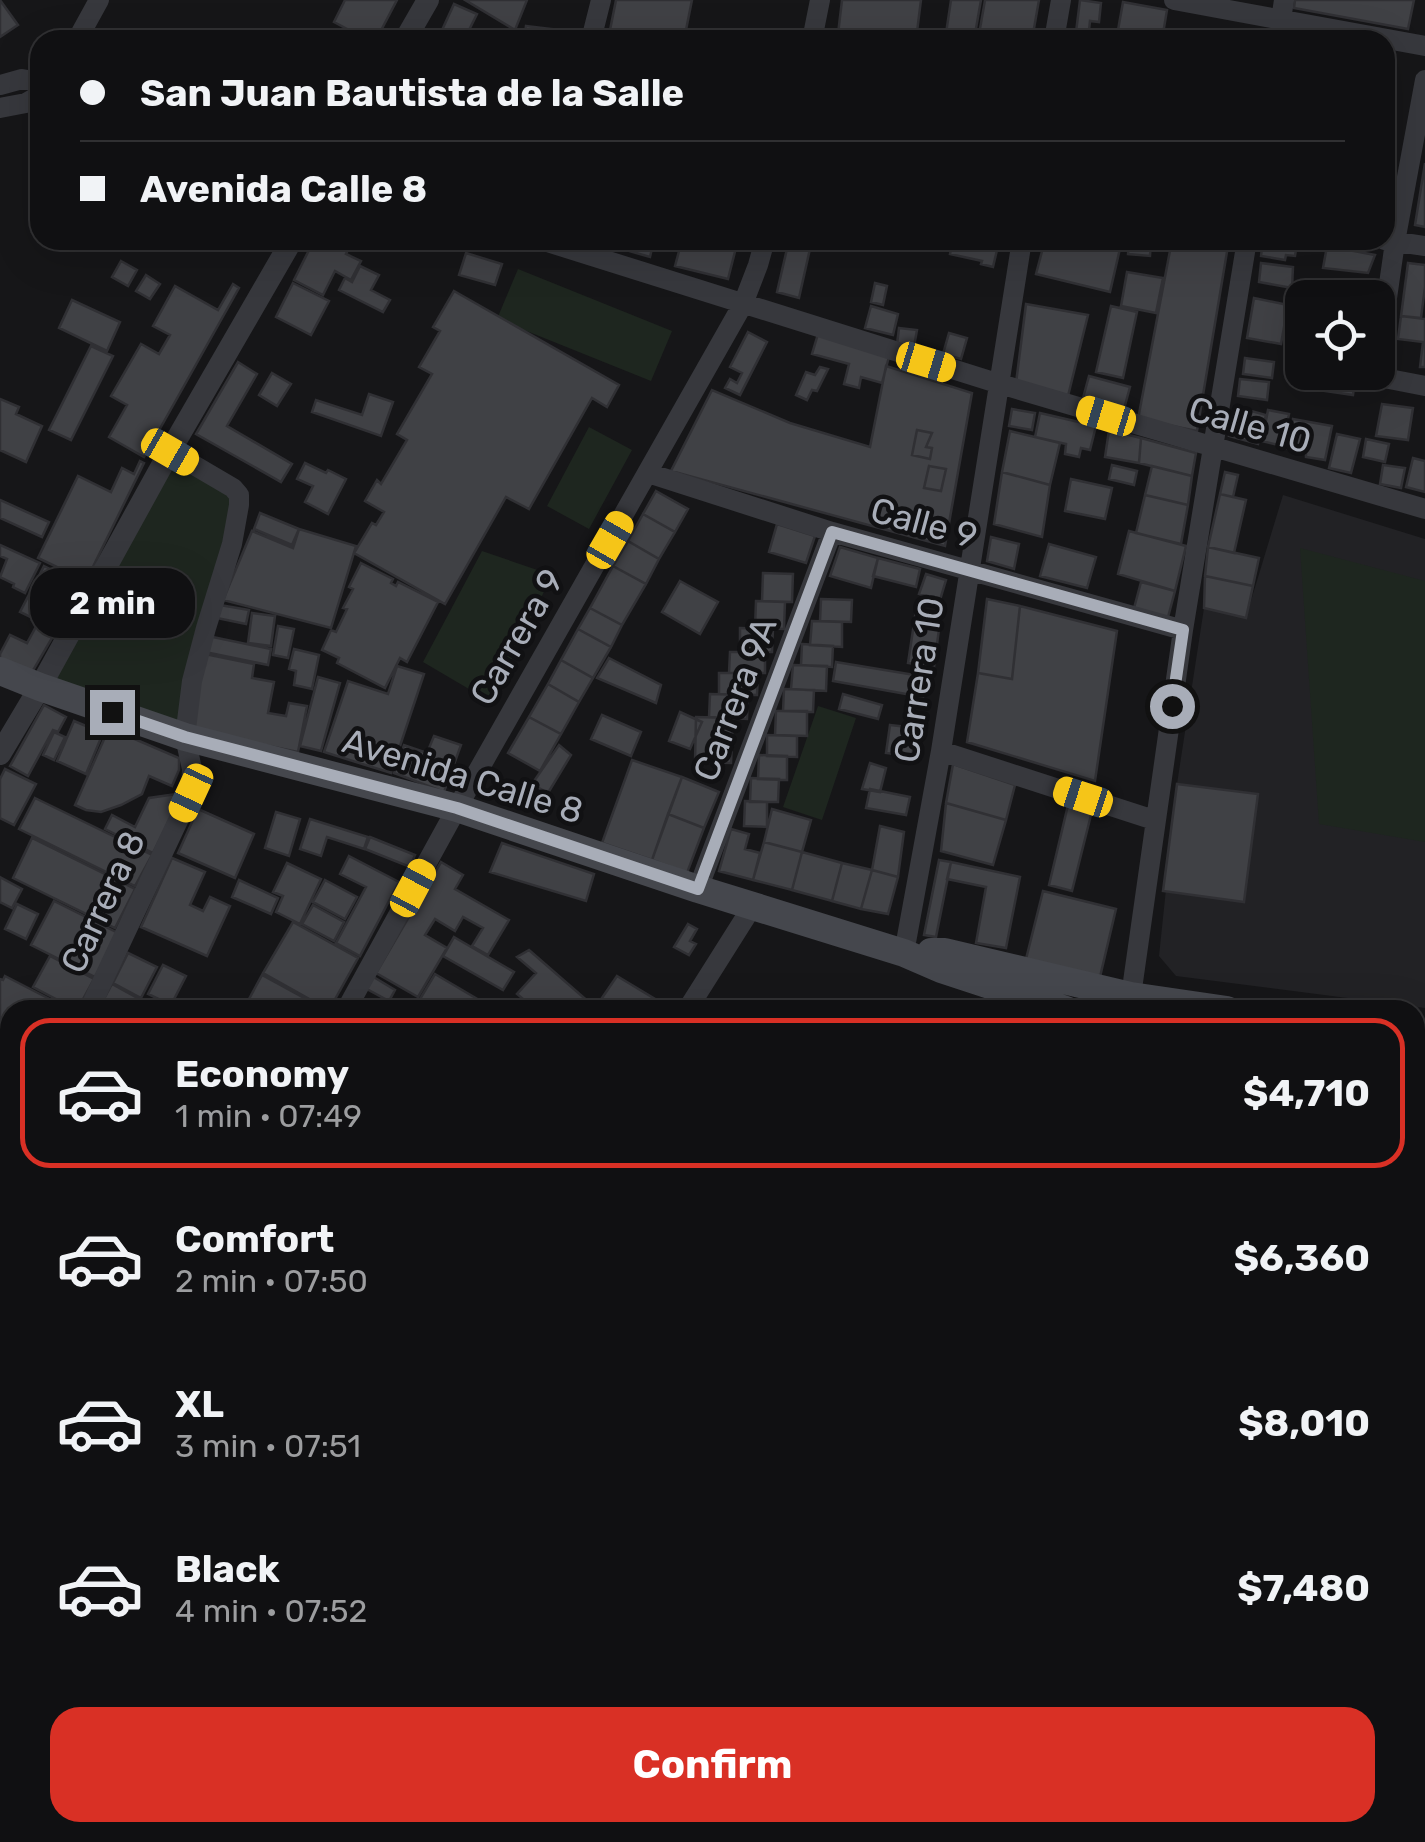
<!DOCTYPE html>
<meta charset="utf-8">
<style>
body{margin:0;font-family:Rubik,sans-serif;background:#1e1e20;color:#f1f3f6;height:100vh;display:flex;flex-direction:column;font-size:38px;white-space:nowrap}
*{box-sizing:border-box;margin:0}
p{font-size:32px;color:#9c9d9f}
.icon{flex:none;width:55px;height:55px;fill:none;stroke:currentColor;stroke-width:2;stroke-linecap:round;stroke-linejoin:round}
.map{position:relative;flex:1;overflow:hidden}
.side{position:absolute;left:0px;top:1000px;width:1425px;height:842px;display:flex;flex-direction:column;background:#101012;border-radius:30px 30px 0 0;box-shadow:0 10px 40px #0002,0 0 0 2px #303032}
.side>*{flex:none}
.top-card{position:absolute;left:30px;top:30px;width:1365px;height:220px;border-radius:30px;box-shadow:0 10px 40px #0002,0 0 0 2px #303032;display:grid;align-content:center;height:220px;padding:0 50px;background:#101012}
.fabs{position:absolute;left:1285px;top:280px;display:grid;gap:20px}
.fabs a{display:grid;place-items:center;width:110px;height:110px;border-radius:20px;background:#101012;box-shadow:0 10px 40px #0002,0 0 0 2px #303032;font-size:50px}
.end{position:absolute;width:45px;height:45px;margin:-22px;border:12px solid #a8adb8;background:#111;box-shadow:0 0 0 5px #111}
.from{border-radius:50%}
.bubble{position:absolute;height:70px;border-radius:30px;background:#101012;box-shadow:0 10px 40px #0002,0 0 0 2px #303032;font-size:32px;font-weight:700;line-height:70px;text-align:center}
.car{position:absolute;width:30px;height:60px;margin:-30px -15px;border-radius:12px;box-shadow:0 0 8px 2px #0007;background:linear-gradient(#f5c518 24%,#345 0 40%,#f5c518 0 76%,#345 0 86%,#f5c518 0)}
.top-card b{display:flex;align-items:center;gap:35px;height:95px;font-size:38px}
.top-card b+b{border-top:2px solid #303032}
.top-card i{width:25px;height:25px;background:#f1f3f6}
ul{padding:18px 0 0;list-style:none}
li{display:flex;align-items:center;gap:30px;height:150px;margin:0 20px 15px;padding:0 30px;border:5px solid transparent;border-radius:30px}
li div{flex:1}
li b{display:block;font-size:38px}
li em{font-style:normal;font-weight:700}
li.selected{border-color:#d93025}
li>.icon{width:90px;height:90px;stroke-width:1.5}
.primary-button{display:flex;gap:20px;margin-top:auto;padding:20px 50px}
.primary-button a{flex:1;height:115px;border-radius:30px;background:#d93025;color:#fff;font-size:40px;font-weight:700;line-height:115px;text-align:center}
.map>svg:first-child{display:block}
.built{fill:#222225}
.green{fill:#1e261f}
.building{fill:#404145;stroke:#303034;stroke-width:2.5}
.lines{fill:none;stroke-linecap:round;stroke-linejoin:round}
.minor{stroke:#37383d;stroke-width:20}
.tertiary{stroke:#37383d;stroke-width:22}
.secondary{stroke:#45474d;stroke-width:28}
.rail-casing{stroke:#4a4c52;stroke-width:10}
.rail{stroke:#111113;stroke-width:6;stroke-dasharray:19;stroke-linecap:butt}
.route{stroke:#a8adb8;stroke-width:12}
.labels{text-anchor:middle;stroke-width:9;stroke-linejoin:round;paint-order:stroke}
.street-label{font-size:35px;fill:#a8adb8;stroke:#111113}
</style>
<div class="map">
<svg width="1425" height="1842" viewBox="0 0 1425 1842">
<rect width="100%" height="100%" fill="#161618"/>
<path class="built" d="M1283,495L1425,539V1008L1176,976L1159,956L1177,784L1204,608L1246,617Z
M1425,1313V1657L1415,1648V1324Z"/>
<path class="green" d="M518,269L672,331L651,381L497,319Z
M589,427L632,450L589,529L547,506Z
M168,462L235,495L181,729L44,678Z
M1300,548L1425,581V842L1319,824Z
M482,551L552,575L491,702L423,662Z
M818,706L856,718L822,820L783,807Z"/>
<path class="building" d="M0,0L18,25L0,37Z
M345,0H397L376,40H368L334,22Z
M465,0H527L515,30Z
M616,0H692L684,40H608Z
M842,0H921L916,40H870L871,38L838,34Z
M951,0H981L974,40H945Z
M985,0H1039L1032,40H978Z
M1080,0L1101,3L1099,22L1090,21L1088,40H1075Z
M1295,0H1414L1408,29L1294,8Z
M1123,2L1167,10L1162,40H1142L1143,34L1118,30Z
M454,4L477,14L465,38L443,28Z
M526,26L560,30L558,40H524Z
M1425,163V227L1415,225Z
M314,240H348L352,242L346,254L361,261L351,280L335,271L323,295L294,280Z
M625,240H654L650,257L622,249Z
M682,240H738L728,279L675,266Z
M789,240H812L799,298L777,292Z
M953,240H968L998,246L993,267L981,264L982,261L950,254Z
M1045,240H1122L1110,292L1036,274Z
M1129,240H1151L1150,256L1128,254Z
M1172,240H1229L1197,431L1138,419Z
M1263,240H1287L1286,248L1296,250L1295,256L1286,255L1285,260L1261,256Z
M1327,246L1375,255L1368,273L1323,268Z
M466,253L502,264L495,285L459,275Z
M121,261L137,270L128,286L112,277Z
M1261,263L1293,267L1292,288L1259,282Z
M1408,263L1425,265V287L1421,318L1401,316Z
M360,266L379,275L371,290L390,300L383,312L339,290L345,278L352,282Z
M1127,272L1163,278L1156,313L1121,306Z
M146,275L160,284L150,299L136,291Z
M293,283L329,301L311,335L276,317Z
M875,283L887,286L883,305L871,302Z
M233,284L239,288L144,457L109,437L127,405L111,396L141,344L159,354L170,335L153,326L175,286L218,310Z
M454,291L619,385L607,407L592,398L529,509L506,497L445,604L354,553L372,523L376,525L384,512L365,501L377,480L381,484L407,440L397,434L432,374L419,367L440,331L433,327Z
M1254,298L1288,305L1281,344L1247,338Z
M72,300L120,322L107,351L59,328Z
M1026,304L1088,315L1068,396L1016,383Z
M871,306L898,314L893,335L865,328Z
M1111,306L1137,312L1123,378L1096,372Z
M1401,316L1425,319V367H1420L1423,342L1398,339Z
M899,328L917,330L914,347L897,344Z
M748,332L767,342L740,395L725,388L730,379L737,383L742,373L730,367Z
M949,333L967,338L961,359L943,354Z
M818,334L890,353L882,383L861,377L859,388L844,384L849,364L812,354Z
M91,346L113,356L71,440L49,430Z
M1245,358L1274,362L1272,378L1243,374Z
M238,362L257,374L227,426L292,464L281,482L196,434Z
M886,366L972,393L945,546L671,471L712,390L790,423L870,447Z
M820,367L828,369L817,391L812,390L807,400L796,395L806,372L815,375Z
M1321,372H1356L1353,395L1318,390Z
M272,373L291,384L277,406L259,395Z
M1089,376L1130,387L1124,409L1083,398Z
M1240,379L1269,382L1267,400L1238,396Z
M369,394L393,402L381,436L312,412L316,400L362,415Z
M0,399L19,407L16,414L42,426L26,462L0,450Z
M1382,404L1413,408L1408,440L1376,436Z
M1237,407L1266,415L1258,444L1229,436Z
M1012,409L1035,413L1032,430L1009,426Z
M1268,410L1289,414L1282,446L1262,441Z
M1040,413L1096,426L1090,450L1081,448L1079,457L1065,454L1066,444L1035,437Z
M1293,419L1332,426L1325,460L1306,457V452L1288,449Z
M917,430L932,433L926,447L932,448L930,459L912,455Z
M1109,430L1141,438L1139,463L1105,457Z
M1010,431L1060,443L1050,485L1002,472Z
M1337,434L1360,439L1351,473L1329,468Z
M1141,438L1196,453L1192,476L1139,463Z
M1366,439L1389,444L1385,462L1363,457Z
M1413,458L1425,461V492L1406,487Z
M140,461L144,463L86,581L38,558L78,476L111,492L122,468L134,474Z
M305,463L326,473L328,470L346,479L328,514L305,502L313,486L297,479Z
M1112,465L1137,471L1134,485L1109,479Z
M1383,465L1405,468L1401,488L1380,484Z
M929,466L946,469L941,491L924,488Z
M1152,466L1192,476L1188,505L1145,495Z
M1002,472L1050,485L1042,537L994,524Z
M1225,472L1238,475L1233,497L1220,494Z
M1071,479L1112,488L1105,519L1065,511Z
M656,491L688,509L675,532L643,514Z
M1220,494L1246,500L1234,553L1208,547Z
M1145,495L1188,505L1181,544L1136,533Z
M0,500L49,522L42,537L0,518Z
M260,513L299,529L292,545L254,529Z
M643,514L675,532L659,559L628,541Z
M777,524L815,536L806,563L769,552Z
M299,529L356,546L331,628L223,600L252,531L293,548Z
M1129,531L1186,546L1175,591L1118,574Z
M991,537L1019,544L1014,569L987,561Z
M628,541L659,559L646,584L613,566Z
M1049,544L1096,557L1087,588L1040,576Z
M0,545L40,563L25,593L13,587L14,584L0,577L7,559L0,556Z
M840,547L878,558L871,588L830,576Z
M1208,547L1259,558L1253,586L1205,576Z
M878,558L920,569L916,587L873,576Z
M361,563L393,579L391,583L396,586L398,582L438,602L407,662L400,658L385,688L337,663L339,658L322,650L331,630L336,632L347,609L343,608L353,589L349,587Z
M44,566L83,585L31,674L0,661V654L10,635L27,643L39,621L20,612L34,585L52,594L55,586L38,578Z
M613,566L646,584L622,625L590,608Z
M763,573L793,574L792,602L762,601Z
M926,574L946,580L940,600L919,594Z
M1205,576L1253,586L1246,618L1204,608Z
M680,581L718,602L700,634L662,612Z
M1141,582L1175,591L1167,621L1133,612Z
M821,599L852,600L851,622L820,621Z
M987,599L1020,606L1012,679L978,673Z
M756,601L785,602L784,629L755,628Z
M220,605L249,610L246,624L217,618Z
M1020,606L1117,631L1095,781L967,742L978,673L1012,679Z
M590,608L622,625L611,647L578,629Z
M916,610L941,614L934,667L908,663Z
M252,613L275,616L271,646L248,643Z
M812,621L842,622V647L810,645Z
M278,626L294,629L288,658L273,655Z
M740,628L773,629L772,652H740Z
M578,629L611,647L593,678L561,660Z
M208,636L271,649L268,665L205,652Z
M802,644L833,646L832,667L801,665Z
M294,649L319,655L312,689L294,685L296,671L289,669Z
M730,652H765V673H729Z
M205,654L254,664L252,678L274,682L268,713L286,716L289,703L307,706L298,752L189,730Z
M609,658L661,685L656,703L597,678Z
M561,660L593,678L579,702L548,684Z
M836,662L927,677L923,697L833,681Z
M793,665L827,666L826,691L791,689Z
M397,666L424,674L391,773L324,752L348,681L388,694Z
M719,673H758L757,695L719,694Z
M318,677L340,683L321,751L300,746Z
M548,684L579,702L561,734L529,717Z
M784,689L814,690L813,712L783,711Z
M710,694L748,695L747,719L709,717Z
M843,694L882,705L878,719L839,709Z
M44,705L66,717L58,732L53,730L28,776L10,766Z
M776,711H807V736L775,735Z
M680,712L702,722L690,749L669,741Z
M602,715L641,732L631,756L591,739Z
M529,717L561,734L540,771L508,753Z
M696,717L733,718L731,763L695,762Z
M74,721L103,733L86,774L57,761Z
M890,725L917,728L912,756L886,753Z
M109,728L179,758V770L172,786L149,776L142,794L121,805L101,812L86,810L75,805Z
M54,732L65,737L54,760L43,755Z
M767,735L797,736V757L767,756Z
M434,736L461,745L444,792L394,773L404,745L427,753Z
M559,745L571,755L548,793L532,784Z
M759,755L787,756V780L758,779Z
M632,760L682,777L652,860L602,843Z
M870,763L886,768L880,792L862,789Z
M953,764L1015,785L1006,820L946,803Z
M5,769L36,784L14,825L0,818V779Z
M682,777L719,792L704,828L668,814Z
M751,778L779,779L778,802H750Z
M1177,784L1258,794L1244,902L1163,891Z
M870,789L910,797L906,815L866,808Z
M183,793L153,853L105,829L112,815L135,827L149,798Z
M35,798L152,855L135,886L19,829Z
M745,801L767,802V827L744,826Z
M946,803L1006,820L993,865L941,851Z
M1068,805L1092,811L1072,891L1049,885Z
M198,809L254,834L235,878L178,853Z
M772,809L811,820L802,852L764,842Z
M276,812L300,819L289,856L265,848Z
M668,814L704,828L687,873L652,860Z
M310,819L368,837L364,849L327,837L321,856L300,849Z
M880,826L904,832L898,877L872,870Z
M731,829L749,834L745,849L760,853L753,880L719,871Z
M370,837L415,855L410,867L365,849Z
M32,838L135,889L115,928L13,878Z
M764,842L802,852L792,890L753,880Z
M502,843L594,874L586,901L490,872Z
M802,852L842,863L832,901L792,890Z
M349,856L399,882L360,956L336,943L366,887L340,874Z
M172,858L205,872L190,905L203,911L210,897L230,906L207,956L141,927Z
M939,860L951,862L936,937L924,935Z
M441,862L463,875L455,889L509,920L488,955L472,946L483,928L463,917L455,931L435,919L425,935L447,948L418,997L376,973Z
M951,862L1020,877L1006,948L976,943L986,887L947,879Z
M287,863L321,879L300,924L276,912L283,896L273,892Z
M842,863L872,870L861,909L832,901Z
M872,870L898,877L888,914L861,909Z
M0,877L22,889L12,908L0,902Z
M239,880L278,898L271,914L232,897Z
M325,880L357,897L345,919L313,902Z
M1043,891L1116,909L1100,977L1026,959Z
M54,901L118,933L95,977L31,945Z
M17,904L38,914L26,939L5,929Z
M313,905L344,922L334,941L302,924Z
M293,922L358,958L329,1010L263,973Z
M688,924L697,929L690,941L696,944L689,955L674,947Z
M454,937L514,972L503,990L443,956Z
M529,950L598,1010H536L517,994L536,973L517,957Z
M128,953L157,967L141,998L113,983Z
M50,956L94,979L77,1010L33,987Z
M163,965L186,976L171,1005L148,994Z
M435,974L496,1010H439L420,999Z
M262,975L326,1010H243Z
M5,976L71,1010H10V1054L0,1048V979L3,980Z
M372,976L395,990L389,1001L365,988Z
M617,976L655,999L648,1010H621L602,998Z
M112,984L159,1010H98Z
M4,1077L10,1081V1134L0,1129V1116L8,1101L0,1096V1083Z
M10,1183V1258L0,1252V1201Z
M8,1332L10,1333V1399L0,1393V1345Z
M1422,1340L1425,1342V1430L1415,1442V1348Z
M0,1416L10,1423V1446L0,1463Z
M7,1452L10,1454V1492L0,1486V1465Z
M0,1486L10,1492V1522L0,1516Z
M0,1535L10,1541V1570L0,1587Z
M10,1622V1677L0,1672V1641Z
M10,1709V1749L1,1765L0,1726Z
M0,1771L10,1777V1803L0,1797Z
M0,1806L10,1813V1832H38L32,1842L0,1841Z
M90,1832H132L138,1836L135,1842H104Z
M190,1832H227L242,1842H184Z
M404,1832H428L438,1839L436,1842H397Z
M432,1832H472L471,1842H448Z
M515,1832H541L548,1838L545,1842H515L510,1838Z
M619,1832H643L659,1842H613Z
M653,1832H690L686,1842H669Z
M706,1832H730L740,1842H703L700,1839Z"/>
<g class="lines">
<path class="minor" d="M1174,0L1425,46
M77,40L99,0
M591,40L601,0
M812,40L820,0
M1054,40L1061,0
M1278,40L1284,0
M0,85L22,79L40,82
M0,108L26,103L40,95
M541,240L1000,384L1425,509
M1385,240L1425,246
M1378,361L1395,242L1425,80
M1377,372L1384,378L1425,386
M648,473L832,532L1183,630
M941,751L1154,820
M698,889L832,532
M904,953L941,751L1022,240
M89,1010L191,793L192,769L185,737L192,681L206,628L232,544L239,505V495L233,488L170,451
M346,1010L457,808L743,304L758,265L765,240
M687,1010L752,907
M1129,1010L1183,630L1247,240
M0,1053L10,1058
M0,1184L10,1165
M1415,1297L1425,1287
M0,1313L10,1319
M0,1612L10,1594
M0,1678L10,1684
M1415,1683L1425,1692
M1415,1744L1425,1754
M1415,1803L1425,1793
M255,1832L271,1842
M870,1832L880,1842
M1174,1832L1184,1842
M164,1842L170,1832
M382,1842L388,1832
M586,1842L592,1832
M897,1842L906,1832
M1144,1842L1153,1832
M1379,1842L1388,1832"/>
<path class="tertiary" d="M405,40L428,0
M0,754L40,687L170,451L292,240"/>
<path class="secondary" d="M0,671L40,687L185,737L457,808L698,889L904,953L941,969L1066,1010
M931,952H945L1131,996L1227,1010
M1415,1037L1425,1038
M1415,1065L1425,1066"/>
<g class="rail-casing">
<path id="rail" d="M1415,1174L1425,1163
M811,1842L821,1832"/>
</g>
<use href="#rail" class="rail"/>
</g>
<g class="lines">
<path class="route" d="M112,712L185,737L457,808L698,889L832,532L1183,630L1172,706"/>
</g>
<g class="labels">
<g class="street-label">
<text transform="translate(1250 425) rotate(16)" y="12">Calle 10</text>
<text transform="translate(924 523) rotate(15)" y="12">Calle 9</text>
<text transform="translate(517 637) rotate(-60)" y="12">Carrera 9</text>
<text transform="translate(919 680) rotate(-81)" y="12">Carrera 10</text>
<text transform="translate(735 699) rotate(-69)" y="12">Carrera 9A</text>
<text transform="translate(463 776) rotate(17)" y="12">Avenida Calle 8</text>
<text transform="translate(103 902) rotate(-65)" y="12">Carrera 8</text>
</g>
</g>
</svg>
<div class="fabs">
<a><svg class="icon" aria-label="locate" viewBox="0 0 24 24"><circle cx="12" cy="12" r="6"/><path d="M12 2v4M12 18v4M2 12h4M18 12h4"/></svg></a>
</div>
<i class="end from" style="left:1172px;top:706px"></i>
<i class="end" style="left:112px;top:712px"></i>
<div class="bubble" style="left:30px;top:568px;width:165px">2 min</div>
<i class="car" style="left:926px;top:362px;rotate:107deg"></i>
<i class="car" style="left:1106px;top:416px;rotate:287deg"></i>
<i class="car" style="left:170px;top:452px;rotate:120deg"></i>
<i class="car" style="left:610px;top:540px;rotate:30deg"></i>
<i class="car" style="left:191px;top:793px;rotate:205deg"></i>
<i class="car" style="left:1083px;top:797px;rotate:288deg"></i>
<i class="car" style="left:413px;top:888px;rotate:28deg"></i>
<div class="top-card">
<b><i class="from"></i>San Juan Bautista de la Salle</b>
<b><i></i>Avenida Calle 8</b>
</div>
<section class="side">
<ul>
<li class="selected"><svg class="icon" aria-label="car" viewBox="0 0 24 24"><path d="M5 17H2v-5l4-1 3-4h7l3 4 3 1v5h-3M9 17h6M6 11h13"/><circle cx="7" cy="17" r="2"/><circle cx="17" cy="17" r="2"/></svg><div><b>Economy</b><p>1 min · 07:49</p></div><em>$4,710</em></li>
<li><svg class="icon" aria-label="car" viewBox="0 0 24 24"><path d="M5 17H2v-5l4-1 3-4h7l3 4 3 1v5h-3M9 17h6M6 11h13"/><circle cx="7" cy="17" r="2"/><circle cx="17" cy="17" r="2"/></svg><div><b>Comfort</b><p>2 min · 07:50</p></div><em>$6,360</em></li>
<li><svg class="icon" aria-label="car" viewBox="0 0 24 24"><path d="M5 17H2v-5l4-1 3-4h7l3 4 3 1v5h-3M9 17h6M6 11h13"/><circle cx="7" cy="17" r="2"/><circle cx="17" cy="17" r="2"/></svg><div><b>XL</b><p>3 min · 07:51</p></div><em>$8,010</em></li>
<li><svg class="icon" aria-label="car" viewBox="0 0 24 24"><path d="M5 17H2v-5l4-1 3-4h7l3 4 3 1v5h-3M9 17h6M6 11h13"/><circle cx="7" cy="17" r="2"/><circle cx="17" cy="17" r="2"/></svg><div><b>Black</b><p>4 min · 07:52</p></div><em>$7,480</em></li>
</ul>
<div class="primary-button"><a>Confirm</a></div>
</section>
</div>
